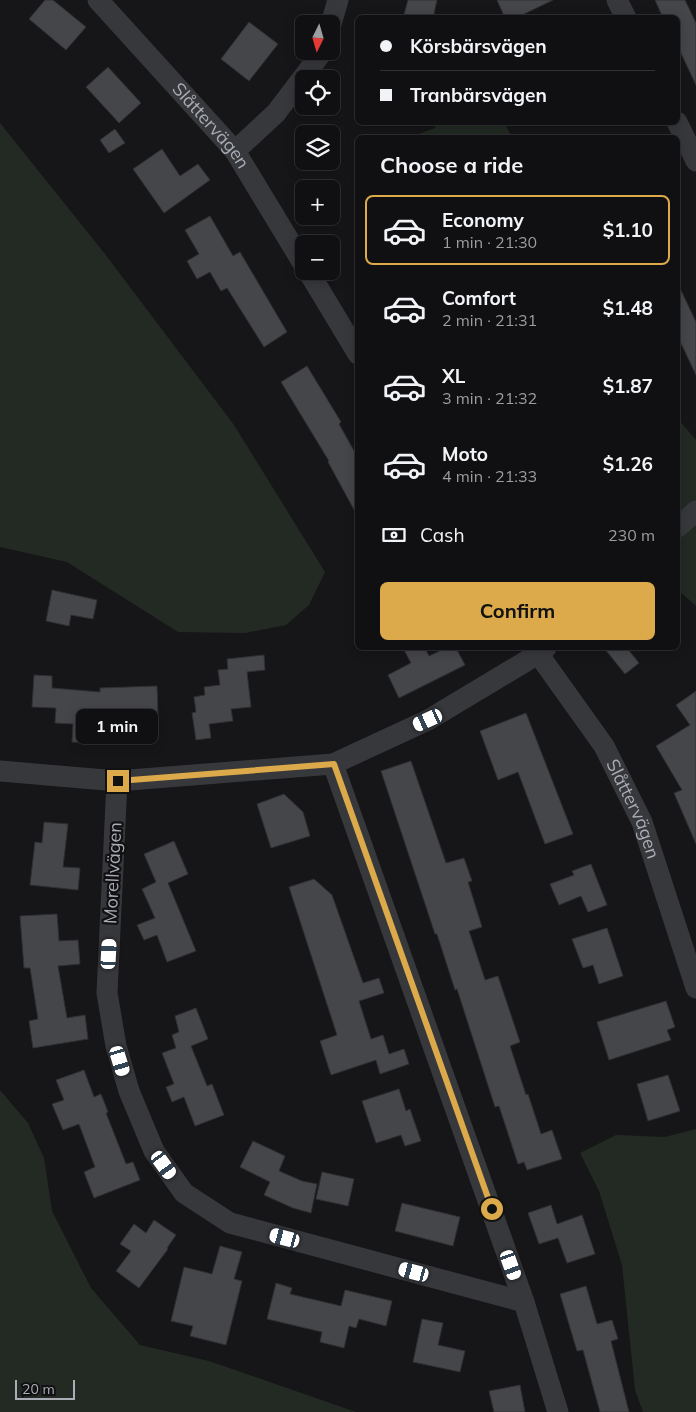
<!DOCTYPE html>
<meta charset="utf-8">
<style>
body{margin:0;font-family:Mulish,sans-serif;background:#1e1e20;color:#f1f3f6;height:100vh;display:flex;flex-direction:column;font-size:19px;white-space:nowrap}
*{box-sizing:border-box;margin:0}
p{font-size:16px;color:#9c9d9f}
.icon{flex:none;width:28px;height:28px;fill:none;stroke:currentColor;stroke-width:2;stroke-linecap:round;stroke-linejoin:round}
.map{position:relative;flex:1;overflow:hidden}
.panel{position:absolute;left:355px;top:135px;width:325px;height:515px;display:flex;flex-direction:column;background:#101012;border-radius:8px;box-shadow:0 2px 12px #0003,0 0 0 1px #303032}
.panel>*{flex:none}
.top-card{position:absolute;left:355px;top:15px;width:325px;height:110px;border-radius:8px;box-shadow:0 2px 12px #0003,0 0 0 1px #303032;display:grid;align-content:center;height:110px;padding:0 25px;background:#101012}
.needle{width:32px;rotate:185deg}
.tools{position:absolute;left:295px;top:15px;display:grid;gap:10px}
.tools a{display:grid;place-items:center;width:45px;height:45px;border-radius:8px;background:#101012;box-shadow:0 2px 12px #0003,0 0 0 1px #303032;font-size:25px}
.scale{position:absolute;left:15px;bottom:12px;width:60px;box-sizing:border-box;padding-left:5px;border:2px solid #aaadb6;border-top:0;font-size:14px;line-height:18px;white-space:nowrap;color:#aaadb6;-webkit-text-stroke:4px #111113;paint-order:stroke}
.end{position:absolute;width:22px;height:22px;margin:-11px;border:6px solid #dcaa4a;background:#111;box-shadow:0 0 0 2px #111}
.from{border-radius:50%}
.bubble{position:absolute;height:35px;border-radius:8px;background:#101012;box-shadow:0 2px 12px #0003,0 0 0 1px #303032;font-size:16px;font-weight:700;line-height:35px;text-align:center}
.car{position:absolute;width:15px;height:30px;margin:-15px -8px;border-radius:6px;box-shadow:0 0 4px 1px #0007;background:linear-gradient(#fff 24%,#345 0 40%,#fff 0 76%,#345 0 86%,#fff 0)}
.top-card b{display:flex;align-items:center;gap:18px;height:48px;font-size:19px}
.top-card b+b{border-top:1px solid #303032}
.top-card i{width:12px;height:12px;background:#f1f3f6}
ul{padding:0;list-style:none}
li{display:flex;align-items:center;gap:15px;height:70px;margin:0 10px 8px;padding:0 15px;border:2px solid transparent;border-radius:8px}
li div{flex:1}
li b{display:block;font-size:19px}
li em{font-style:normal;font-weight:700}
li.current{border-color:#dcaa4a}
li>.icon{width:45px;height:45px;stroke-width:1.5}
h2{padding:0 25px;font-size:22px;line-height:60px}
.pay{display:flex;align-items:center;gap:12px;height:55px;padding:0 25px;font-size:19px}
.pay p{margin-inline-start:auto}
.button{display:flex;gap:10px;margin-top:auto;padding:10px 25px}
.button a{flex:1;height:58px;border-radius:8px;background:#dcaa4a;color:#111;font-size:20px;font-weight:700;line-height:58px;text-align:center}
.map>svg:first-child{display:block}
.green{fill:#232a23}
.building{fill:#45464a;stroke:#303033}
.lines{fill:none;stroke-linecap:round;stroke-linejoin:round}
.minor{stroke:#37383c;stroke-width:21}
.route{stroke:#dcaa4a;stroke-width:6}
.labels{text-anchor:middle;stroke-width:4.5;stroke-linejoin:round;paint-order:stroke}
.street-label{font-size:18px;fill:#aaadb6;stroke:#111113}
</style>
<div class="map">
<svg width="696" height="1412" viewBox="0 0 696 1412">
<rect width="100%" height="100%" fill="#161618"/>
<path class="green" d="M0,123L105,254L234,425L325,572L309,605L286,625L245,633L178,632L67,562L0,547Z
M437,123H504L512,137H411L435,128Z
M678,419L696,440V606L678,590Z
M0,1090L28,1123L44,1158L52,1211L91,1288L140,1345L209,1361L356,1412H0Z
M696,1129V1412H643L635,1390L622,1265L599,1191L580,1153L616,1135L665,1137Z"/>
<path class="building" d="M45,0H53L86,27L66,50L29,19Z
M408,0H437L433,18H403Z
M497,0H553L516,18H505Z
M655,0H685L696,23V85L678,47V18H663Z
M249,22L278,44L249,81L221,59Z
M108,67L141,103L119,123L86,87Z
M115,129L125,143L109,153L100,140Z
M162,149L180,176L198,164L210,180L164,213L133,169Z
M210,216L233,256L240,252L287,332L264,347L227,288L221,291L210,272L197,279L187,261L199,254L185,230Z
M678,284L696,322V375L678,337Z
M307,366L341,422L339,424L358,458V517L328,462L329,461L281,382Z
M52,590L97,600L93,619L71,615L69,626L46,621Z
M403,648H425L429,656L446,648H456L465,665L399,698L388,675L411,663Z
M604,648H627L639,663L625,674Z
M264,655L265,670L247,672L251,707L231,709L233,721L209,724L211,738L196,740L192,713L196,712L194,697L205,695L204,687L220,685L218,670L228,669L227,659Z
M34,675L52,676V688L100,692V688L157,686L158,714H141V726L117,727V741L87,743L72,742L73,724L55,723L56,708L32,707Z
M696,691V844L674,793L682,790L656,746L690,725L676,705Z
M526,713L573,834L545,844L518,772L498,780L480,731Z
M411,761L446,863L464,858L472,881L468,882L482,927L469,931L485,980L498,976L520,1042L510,1046L526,1095L528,1094L541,1134L552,1130L562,1159L527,1170L524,1162L518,1164L499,1106L495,1107L457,989L455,990L437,934H435L381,771Z
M284,794L303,812L310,836L271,848L257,804Z
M44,822L68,824L63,867L80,868L78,890L30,885L35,842L42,843Z
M174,841L188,874L168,883L196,951L167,962L157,935L144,940L137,925L155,918L142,889L156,882L144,854Z
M591,864L607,905L588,912L581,896L559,905L550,884L574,875L572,871Z
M314,879L332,895L363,983L379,978L384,993L359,1001L371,1039L383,1035L389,1054L404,1049L409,1064L380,1074L376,1060L331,1075L320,1041L337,1035L289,887Z
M57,914L59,941L78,940L80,964L58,966L67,1018L85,1015L88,1039L33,1048L29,1021L38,1019L30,968H24L20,916Z
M607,928L623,976L599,984L593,965L583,968L572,939Z
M666,1001L675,1027L667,1030L671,1040L609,1060L597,1022Z
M196,1008L208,1039L191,1046L207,1086L212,1084L224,1115L195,1126L184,1097L172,1102L166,1087L174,1084L162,1053L176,1048L172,1035L179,1032L175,1016Z
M84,1070L94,1097L101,1094L108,1112L106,1113L126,1164L133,1162L140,1180L94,1198L84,1172L95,1167L79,1124L63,1130L52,1104L64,1100L56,1080Z
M668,1075L680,1111L648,1121L637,1084Z
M399,1089L406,1111L410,1109L421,1141L405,1146L401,1135L376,1143L362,1101Z
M253,1141L285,1156L279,1171L302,1181L317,1184L311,1213L293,1208L264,1195L270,1182L240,1167Z
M322,1172L354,1179L348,1206L316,1199Z
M402,1203L460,1217L453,1246L395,1231Z
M551,1205L557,1224L582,1215L595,1254L567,1263L558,1238L539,1244L528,1213Z
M154,1220L176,1235L167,1248L168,1249L139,1288L116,1271L131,1251L120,1244L134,1224L146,1233Z
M220,1246L242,1252L234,1279L242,1281L226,1345L190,1336L193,1326L171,1321L184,1267L212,1274Z
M276,1283L292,1288L290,1294L341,1306L345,1290L392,1301L386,1326L359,1319L356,1328L349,1326L344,1348L320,1342L322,1332L267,1319Z
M586,1286L597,1324L612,1320L618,1339L611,1341L629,1412H600L583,1350L577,1351L560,1294Z
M422,1319L443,1323L438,1345L465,1351L460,1372L413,1362Z
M520,1385L525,1412H494L489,1391Z"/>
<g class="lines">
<g class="minor">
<path id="s1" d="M98,0L235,151L304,265"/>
<path d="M617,0L626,18"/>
<path d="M331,24L338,0"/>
<path d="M677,122L696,161"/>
<path d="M235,151L276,113L323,51"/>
<path d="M308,271L358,354"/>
<path d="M678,527L696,511"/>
<path id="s2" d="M534,648L604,746L642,822L696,988"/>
<path d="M333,764L524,1302"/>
<path d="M0,771L117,781L333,764L428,720L538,654L546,648"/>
<path d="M117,781L107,993L116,1046L129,1091L154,1151L184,1193L230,1223L524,1302L558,1412"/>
</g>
</g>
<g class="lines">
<path class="route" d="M118,781L334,764L492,1209"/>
</g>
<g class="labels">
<g class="street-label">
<text dy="6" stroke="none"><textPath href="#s1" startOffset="169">Slåttervägen</textPath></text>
<text dy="6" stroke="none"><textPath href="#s2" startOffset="190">Slåttervägen</textPath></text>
<text transform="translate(113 873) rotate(-87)" y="6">Morellvägen</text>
</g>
</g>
</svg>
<div class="tools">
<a><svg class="needle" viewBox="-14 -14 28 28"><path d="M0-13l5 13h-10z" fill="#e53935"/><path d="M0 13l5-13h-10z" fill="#9c9d9f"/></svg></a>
<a><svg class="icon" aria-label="locate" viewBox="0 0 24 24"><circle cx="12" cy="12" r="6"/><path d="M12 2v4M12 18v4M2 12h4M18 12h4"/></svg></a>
<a><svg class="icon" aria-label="layers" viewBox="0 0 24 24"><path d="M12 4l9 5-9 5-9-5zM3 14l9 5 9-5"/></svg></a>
<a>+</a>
<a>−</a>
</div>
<div class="scale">20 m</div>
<i class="end from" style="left:492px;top:1209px"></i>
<i class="end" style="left:118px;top:781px"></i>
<div class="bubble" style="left:76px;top:709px;width:82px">1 min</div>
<i class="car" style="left:428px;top:720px;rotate:245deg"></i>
<i class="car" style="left:109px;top:954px;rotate:3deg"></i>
<i class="car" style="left:120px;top:1061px;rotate:163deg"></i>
<i class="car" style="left:164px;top:1165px;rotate:144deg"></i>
<i class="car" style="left:285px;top:1238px;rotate:285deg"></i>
<i class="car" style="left:511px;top:1265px;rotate:160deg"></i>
<i class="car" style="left:414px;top:1272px;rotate:285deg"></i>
<div class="top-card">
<b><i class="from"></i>Körsbärsvägen</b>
<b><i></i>Tranbärsvägen</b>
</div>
<section class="panel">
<h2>Choose a ride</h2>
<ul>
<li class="current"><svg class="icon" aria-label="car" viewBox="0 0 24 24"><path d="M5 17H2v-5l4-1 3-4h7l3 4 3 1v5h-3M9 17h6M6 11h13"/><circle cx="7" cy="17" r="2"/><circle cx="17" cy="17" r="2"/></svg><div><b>Economy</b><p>1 min · 21:30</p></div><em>$1.10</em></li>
<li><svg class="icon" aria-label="car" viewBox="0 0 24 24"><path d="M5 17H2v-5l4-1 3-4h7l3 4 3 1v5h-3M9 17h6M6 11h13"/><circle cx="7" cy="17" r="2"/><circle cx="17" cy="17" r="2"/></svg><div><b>Comfort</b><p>2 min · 21:31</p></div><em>$1.48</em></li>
<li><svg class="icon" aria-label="car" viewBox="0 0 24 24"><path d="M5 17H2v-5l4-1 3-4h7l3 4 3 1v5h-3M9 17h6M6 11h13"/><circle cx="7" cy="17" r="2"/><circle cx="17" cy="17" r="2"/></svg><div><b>XL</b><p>3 min · 21:32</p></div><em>$1.87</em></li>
<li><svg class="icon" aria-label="car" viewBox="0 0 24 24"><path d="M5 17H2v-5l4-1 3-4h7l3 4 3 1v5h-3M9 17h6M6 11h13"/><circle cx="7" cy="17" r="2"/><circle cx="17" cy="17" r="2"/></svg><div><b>Moto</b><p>4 min · 21:33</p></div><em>$1.26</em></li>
</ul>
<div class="pay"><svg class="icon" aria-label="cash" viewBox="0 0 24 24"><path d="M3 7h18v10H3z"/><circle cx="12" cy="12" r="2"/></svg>Cash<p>230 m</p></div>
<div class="button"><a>Confirm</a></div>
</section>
</div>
